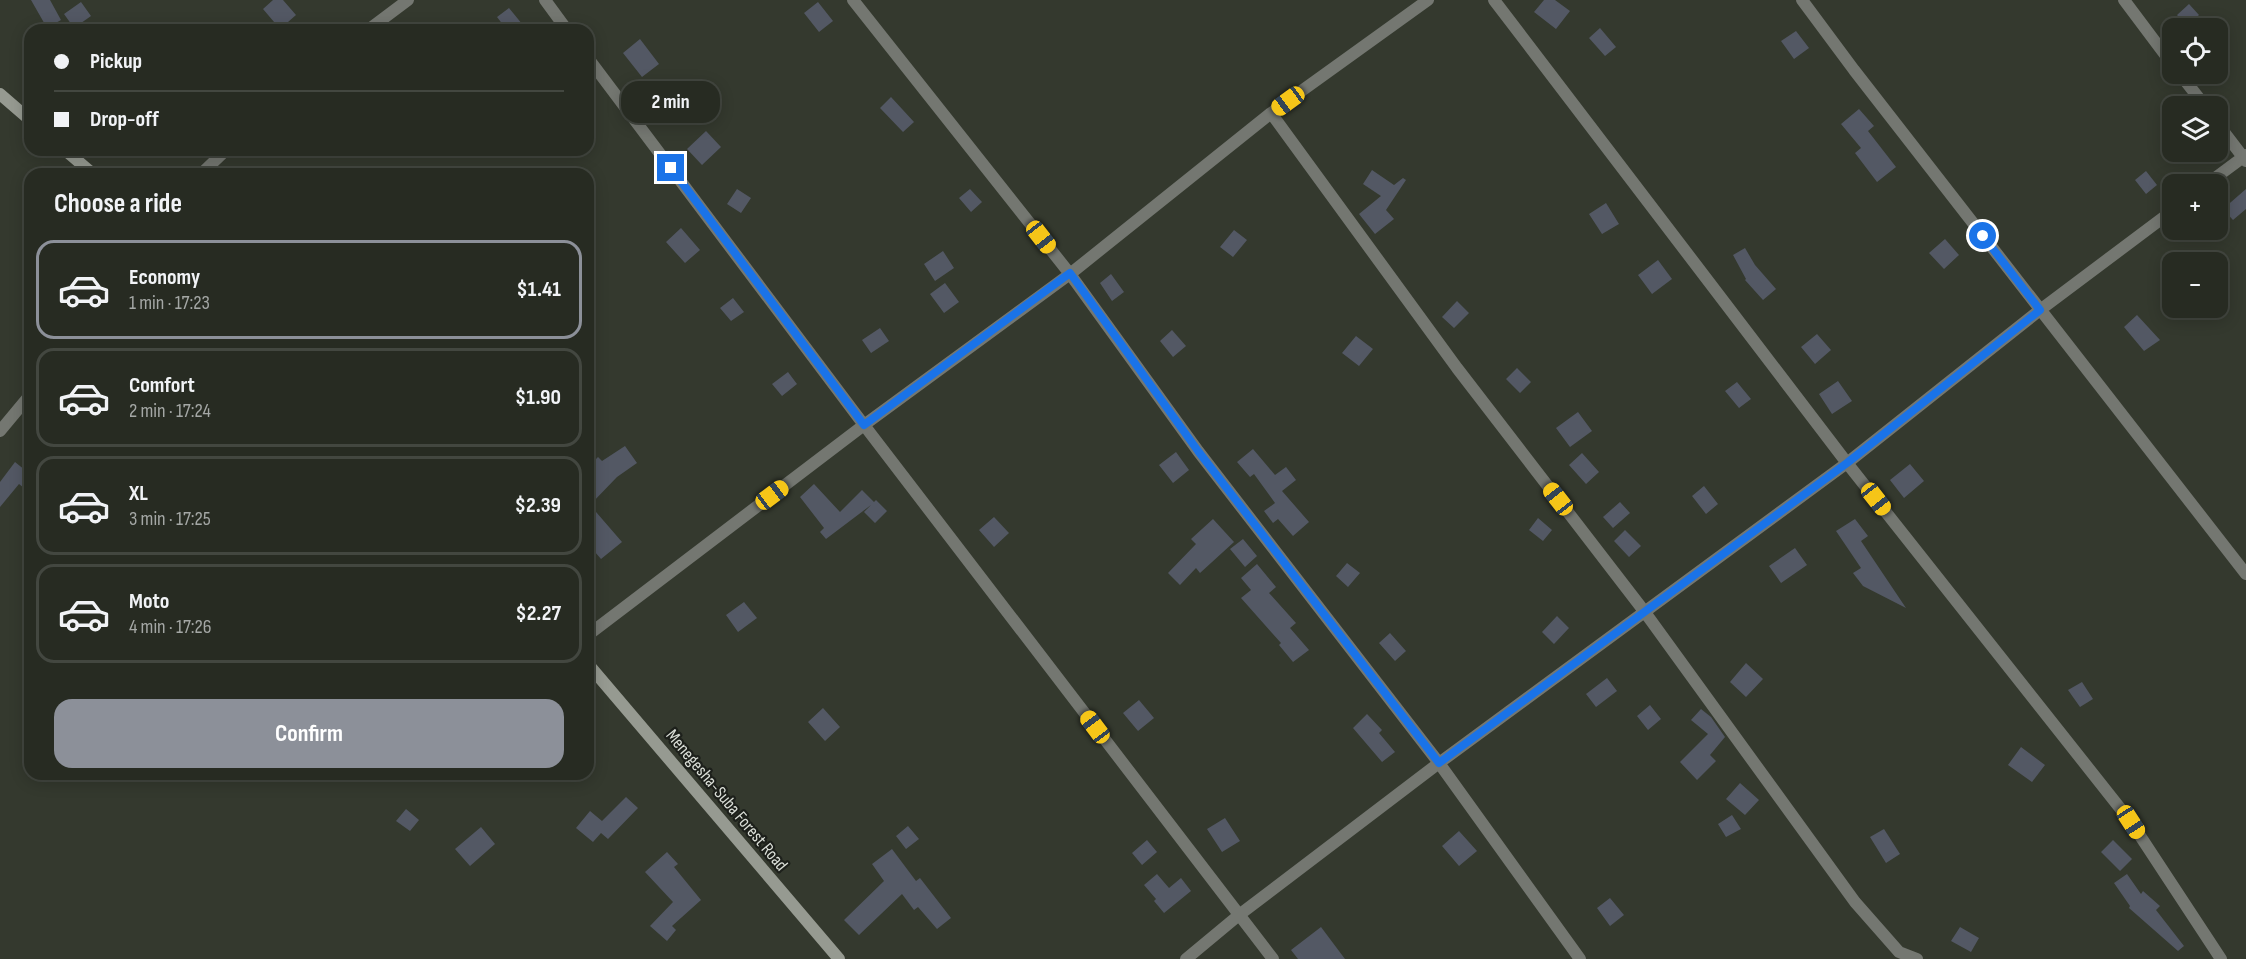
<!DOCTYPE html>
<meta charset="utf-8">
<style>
body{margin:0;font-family:"Sofia Sans Condensed",sans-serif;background:#2f332a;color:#f1f3f6;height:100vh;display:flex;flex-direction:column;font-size:22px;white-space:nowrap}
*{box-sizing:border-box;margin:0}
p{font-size:20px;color:#a4a7a5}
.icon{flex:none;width:33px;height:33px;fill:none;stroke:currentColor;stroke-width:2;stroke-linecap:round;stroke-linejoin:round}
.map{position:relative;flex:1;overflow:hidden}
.side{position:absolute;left:24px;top:168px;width:570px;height:612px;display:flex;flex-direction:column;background:#272b22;border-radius:18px;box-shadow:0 3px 15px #0003,0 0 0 2px #434740}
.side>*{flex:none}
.hud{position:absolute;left:24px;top:24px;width:570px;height:132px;border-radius:18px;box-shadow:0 3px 15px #0003,0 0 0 2px #434740;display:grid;align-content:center;height:132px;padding:0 30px;background:#272b22}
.buttons{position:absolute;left:2162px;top:18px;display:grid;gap:12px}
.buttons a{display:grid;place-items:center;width:66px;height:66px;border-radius:12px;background:#272b22;box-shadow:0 3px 15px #0003,0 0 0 2px #434740;font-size:30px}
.end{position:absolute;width:27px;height:27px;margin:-14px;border:8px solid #1a73e8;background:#fff;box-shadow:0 0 0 3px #fff}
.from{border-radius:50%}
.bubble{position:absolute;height:42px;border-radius:18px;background:#272b22;box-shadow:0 3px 15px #0003,0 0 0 2px #434740;font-size:20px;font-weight:700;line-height:42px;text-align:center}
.car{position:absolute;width:18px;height:36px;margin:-18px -9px;border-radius:8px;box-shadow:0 0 4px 2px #0007;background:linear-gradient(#f5c518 24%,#345 0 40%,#f5c518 0 76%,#345 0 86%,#f5c518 0)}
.hud b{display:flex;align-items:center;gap:21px;height:57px;font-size:22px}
.hud b+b{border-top:2px solid #434740}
.hud i{width:15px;height:15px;background:#f1f3f6}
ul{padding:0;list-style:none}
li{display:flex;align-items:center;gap:18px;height:99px;margin:0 12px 9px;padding:0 18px;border:3px solid #434740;border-radius:18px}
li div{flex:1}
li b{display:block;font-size:22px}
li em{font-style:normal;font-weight:700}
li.selected{border-color:#8c9099}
li>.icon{width:54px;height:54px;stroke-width:1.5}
h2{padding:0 30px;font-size:27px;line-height:72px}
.cta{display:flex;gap:12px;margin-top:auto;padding:12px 30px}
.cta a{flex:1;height:69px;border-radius:18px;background:#8c9099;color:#fff;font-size:24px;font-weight:700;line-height:69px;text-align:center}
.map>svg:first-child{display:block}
.building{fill:#535864}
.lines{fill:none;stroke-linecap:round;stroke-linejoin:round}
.street{stroke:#747771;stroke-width:12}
.secondary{stroke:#969a91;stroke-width:12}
.route{stroke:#1a73e8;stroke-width:8}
.labels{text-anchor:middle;stroke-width:4.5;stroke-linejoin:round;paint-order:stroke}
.street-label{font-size:18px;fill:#dbdfd8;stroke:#1d201b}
</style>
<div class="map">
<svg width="2246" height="959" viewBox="0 0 2246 959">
<rect width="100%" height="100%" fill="#34392e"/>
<path class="building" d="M31,0H50L61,20L47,28Z
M273,0H283L296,15L280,29L263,9Z
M1544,0H1555L1570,11L1556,29L1534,12Z
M81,2L91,16L74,28L64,14Z
M818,2L833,21L819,32L804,13Z
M2189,4L2199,15L2187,26L2177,15Z
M509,8L527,30H507L497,17Z
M1600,28L1616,47L1605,56L1589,38Z
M1796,31L1809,48L1794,59L1781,41Z
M640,39L659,64L642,77L623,53Z
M891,97L914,122L903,132L880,108Z
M1859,109L1874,126L1868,131L1896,167L1877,182L1855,153L1861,148L1841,124Z
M706,131L721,147L702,165L687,149Z
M1372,170L1394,185L1403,178L1406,180L1386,210L1394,219L1375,234L1359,214L1381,196L1363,184Z
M2146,171L2157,185L2146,194L2135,180Z
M737,189L751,198L741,213L727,204Z
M970,189L982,202L971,212L959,198Z
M2246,189V209L2233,220L2223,209Z
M1606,203L1619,224L1602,234L1589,214Z
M681,228L700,250L685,263L666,242Z
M1234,230L1247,240L1233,257L1220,247Z
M1945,239L1959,255L1944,269L1929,253Z
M1745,248L1755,265L1776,289L1763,300L1745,280L1746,279L1733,255Z
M943,251L954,268L935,281L924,264Z
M1658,260L1672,279L1652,294L1638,275Z
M1111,274L1124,292L1112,301L1100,283Z
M945,283L959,302L944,313L930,294Z
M733,298L744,312L731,321L720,308Z
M1457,301L1469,313L1454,328L1442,317Z
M2137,315L2160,340L2144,351L2124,327Z
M880,328L889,341L871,353L862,340Z
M1172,330L1186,346L1173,357L1160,341Z
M1817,334L1831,350L1815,364L1801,347Z
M1356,336L1373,349L1359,366L1342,353Z
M1517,368L1531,382L1520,393L1506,379Z
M788,372L797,384L782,396L772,384Z
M1838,381L1852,401L1832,414L1819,394Z
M1737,382L1751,399L1739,408L1725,391Z
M1578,412L1592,431L1570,447L1556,428Z
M625,446L637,463L617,477L590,505L622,542L601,559L588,544V467L598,457L602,461Z
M1253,449L1275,475L1286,467L1296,480L1282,491L1309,522L1293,536L1278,519L1273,523L1264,511L1275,503L1254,474L1250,477L1237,462Z
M1176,452L1189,470L1173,483L1159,465Z
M1582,453L1599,472L1586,484L1569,465Z
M15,462L30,474V480L24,488L19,484L0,507V482Z
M1910,464L1924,481L1904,498L1890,480Z
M814,484L840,512L862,490L874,502L876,500L887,511L875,523L864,512L871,505L826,539L820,532L824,528L800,497Z
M1704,486L1718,504L1706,514L1692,496Z
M1620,502L1630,513L1613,528L1603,517Z
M994,517L1009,533L994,547L979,530Z
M1538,518L1552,530L1543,541L1529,530Z
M1213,519L1234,542L1200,573L1196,568L1180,585L1168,573L1196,544L1191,539Z
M1855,519L1868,536L1861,541L1906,608L1863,586L1853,573L1861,568L1836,531Z
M1625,530L1641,546L1629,557L1614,541Z
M1243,539L1257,556L1245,567L1230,549Z
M1795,548L1807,565L1781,583L1769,566Z
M1347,563L1360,573L1348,587L1336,576Z
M1257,564L1276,587L1269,593L1296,623L1290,628L1309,650L1293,662L1279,645L1281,643L1241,598L1251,590L1241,578Z
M744,602L757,618L738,632L726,615Z
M1557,616L1569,628L1554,644L1542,632Z
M1390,633L1406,651L1395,661L1379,643Z
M1746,663L1763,679L1746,697L1730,682Z
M1607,678L1617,691L1596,707L1586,694Z
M2082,682L2093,699L2080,707L2068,690Z
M1139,700L1154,718L1138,731L1123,713Z
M1650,705L1661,719L1648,730L1637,716Z
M823,708L840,727L825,741L808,722Z
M1701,709L1711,717L1725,737L1710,755L1716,761L1697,780L1680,762L1708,734L1691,720Z
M1367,714L1382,730L1379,733L1395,752L1382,762L1353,728Z
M2021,747L2045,765L2032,782L2008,765Z
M1740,783L1759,800L1745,815L1726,799Z
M626,797L638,808L608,839L601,833L593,842L576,828L590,811L602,821Z
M406,809L419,820L410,831L396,821Z
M1732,815L1741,829L1726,837L1718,824Z
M1225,818L1240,841L1222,852L1207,829Z
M908,826L919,839L906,849L896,836Z
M481,827L495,844L470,866L455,849Z
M1884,829L1900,854L1886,863L1870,837Z
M1459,831L1477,851L1459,866L1442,846Z
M1147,840L1157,852L1142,865L1132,853Z
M2113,840L2132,859L2120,871L2101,852Z
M892,849L916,881L920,878L951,918L937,929L918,907L914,910L902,894L859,935L844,920L884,881L872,864Z
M667,852L678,864L674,867L701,900L672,926L676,930L667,941L650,926L673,902L645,872Z
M1157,874L1169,888L1181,878L1191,891L1164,913L1154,901L1156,899L1144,885Z
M2127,874L2141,894L2143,891L2160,906L2156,910L2184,946L2178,951L2129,908L2130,906L2114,883Z
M1610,898L1624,915L1610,926L1597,908Z
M1321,927L1345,959H1298L1291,950Z
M1960,927L1979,938L1971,952L1951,941Z"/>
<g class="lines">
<path class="street" d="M545,0L567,30
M853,0L1070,274L1198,451L1439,763L1580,959
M1494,0L1847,463L2131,822L2221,959
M1802,0L1854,70L2246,574
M2124,0L2172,64
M368,30L408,0
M588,58L864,425L1273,959
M2180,74L2205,106
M1271,113L1457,368L1644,611L1855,902L1899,952L1917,959
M2217,123L2246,161
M201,174L226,150
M2207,184L2246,155
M0,431L30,395
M588,635L864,425L1070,274L1271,113L1428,0
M1186,959L1239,915L1439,763L1847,463L2040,310L2172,211"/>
<path class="secondary" d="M0,94L30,120
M65,150L93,174
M588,664L839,959"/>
</g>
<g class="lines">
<path class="route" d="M671,168L864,425L1070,273L1198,451L1439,763L1847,463L2040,310L1983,236"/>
</g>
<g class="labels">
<g class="street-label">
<text transform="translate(727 800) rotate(50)" y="6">Menegesha-Suba Forest Road</text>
</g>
</g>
</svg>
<div class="buttons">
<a><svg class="icon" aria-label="locate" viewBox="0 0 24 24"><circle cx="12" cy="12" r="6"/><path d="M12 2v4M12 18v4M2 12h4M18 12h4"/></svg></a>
<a><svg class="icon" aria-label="layers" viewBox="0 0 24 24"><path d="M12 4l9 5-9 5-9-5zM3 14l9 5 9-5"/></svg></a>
<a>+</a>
<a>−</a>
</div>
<i class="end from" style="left:1983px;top:236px"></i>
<i class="end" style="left:671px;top:168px"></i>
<div class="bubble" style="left:621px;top:81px;width:99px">2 min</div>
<i class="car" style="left:1288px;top:101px;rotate:234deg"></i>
<i class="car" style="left:1041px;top:237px;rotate:142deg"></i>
<i class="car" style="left:772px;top:495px;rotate:53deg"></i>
<i class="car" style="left:1558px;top:499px;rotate:322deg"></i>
<i class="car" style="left:1876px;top:499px;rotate:142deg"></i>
<i class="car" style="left:1095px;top:727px;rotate:323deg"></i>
<i class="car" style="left:2131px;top:822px;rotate:147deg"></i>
<div class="hud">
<b><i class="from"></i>Pickup</b>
<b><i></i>Drop-off</b>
</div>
<section class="side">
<h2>Choose a ride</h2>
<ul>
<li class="selected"><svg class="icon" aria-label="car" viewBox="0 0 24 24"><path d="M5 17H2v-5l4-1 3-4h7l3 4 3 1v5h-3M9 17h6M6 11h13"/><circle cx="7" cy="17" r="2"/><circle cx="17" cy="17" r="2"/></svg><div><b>Economy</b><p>1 min · 17:23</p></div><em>$1.41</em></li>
<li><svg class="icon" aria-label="car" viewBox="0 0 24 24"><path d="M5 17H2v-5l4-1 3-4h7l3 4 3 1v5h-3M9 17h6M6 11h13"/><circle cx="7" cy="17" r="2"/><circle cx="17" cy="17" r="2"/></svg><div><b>Comfort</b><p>2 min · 17:24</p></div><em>$1.90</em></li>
<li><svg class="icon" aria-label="car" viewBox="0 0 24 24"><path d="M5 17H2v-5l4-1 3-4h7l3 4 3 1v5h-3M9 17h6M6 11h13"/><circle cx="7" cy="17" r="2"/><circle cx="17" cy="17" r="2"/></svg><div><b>XL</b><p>3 min · 17:25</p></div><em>$2.39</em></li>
<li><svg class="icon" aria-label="car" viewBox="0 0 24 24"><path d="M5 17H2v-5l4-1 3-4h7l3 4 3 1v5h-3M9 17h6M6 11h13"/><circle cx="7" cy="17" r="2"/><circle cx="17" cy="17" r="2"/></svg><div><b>Moto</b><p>4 min · 17:26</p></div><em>$2.27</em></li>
</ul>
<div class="cta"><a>Confirm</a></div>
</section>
</div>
